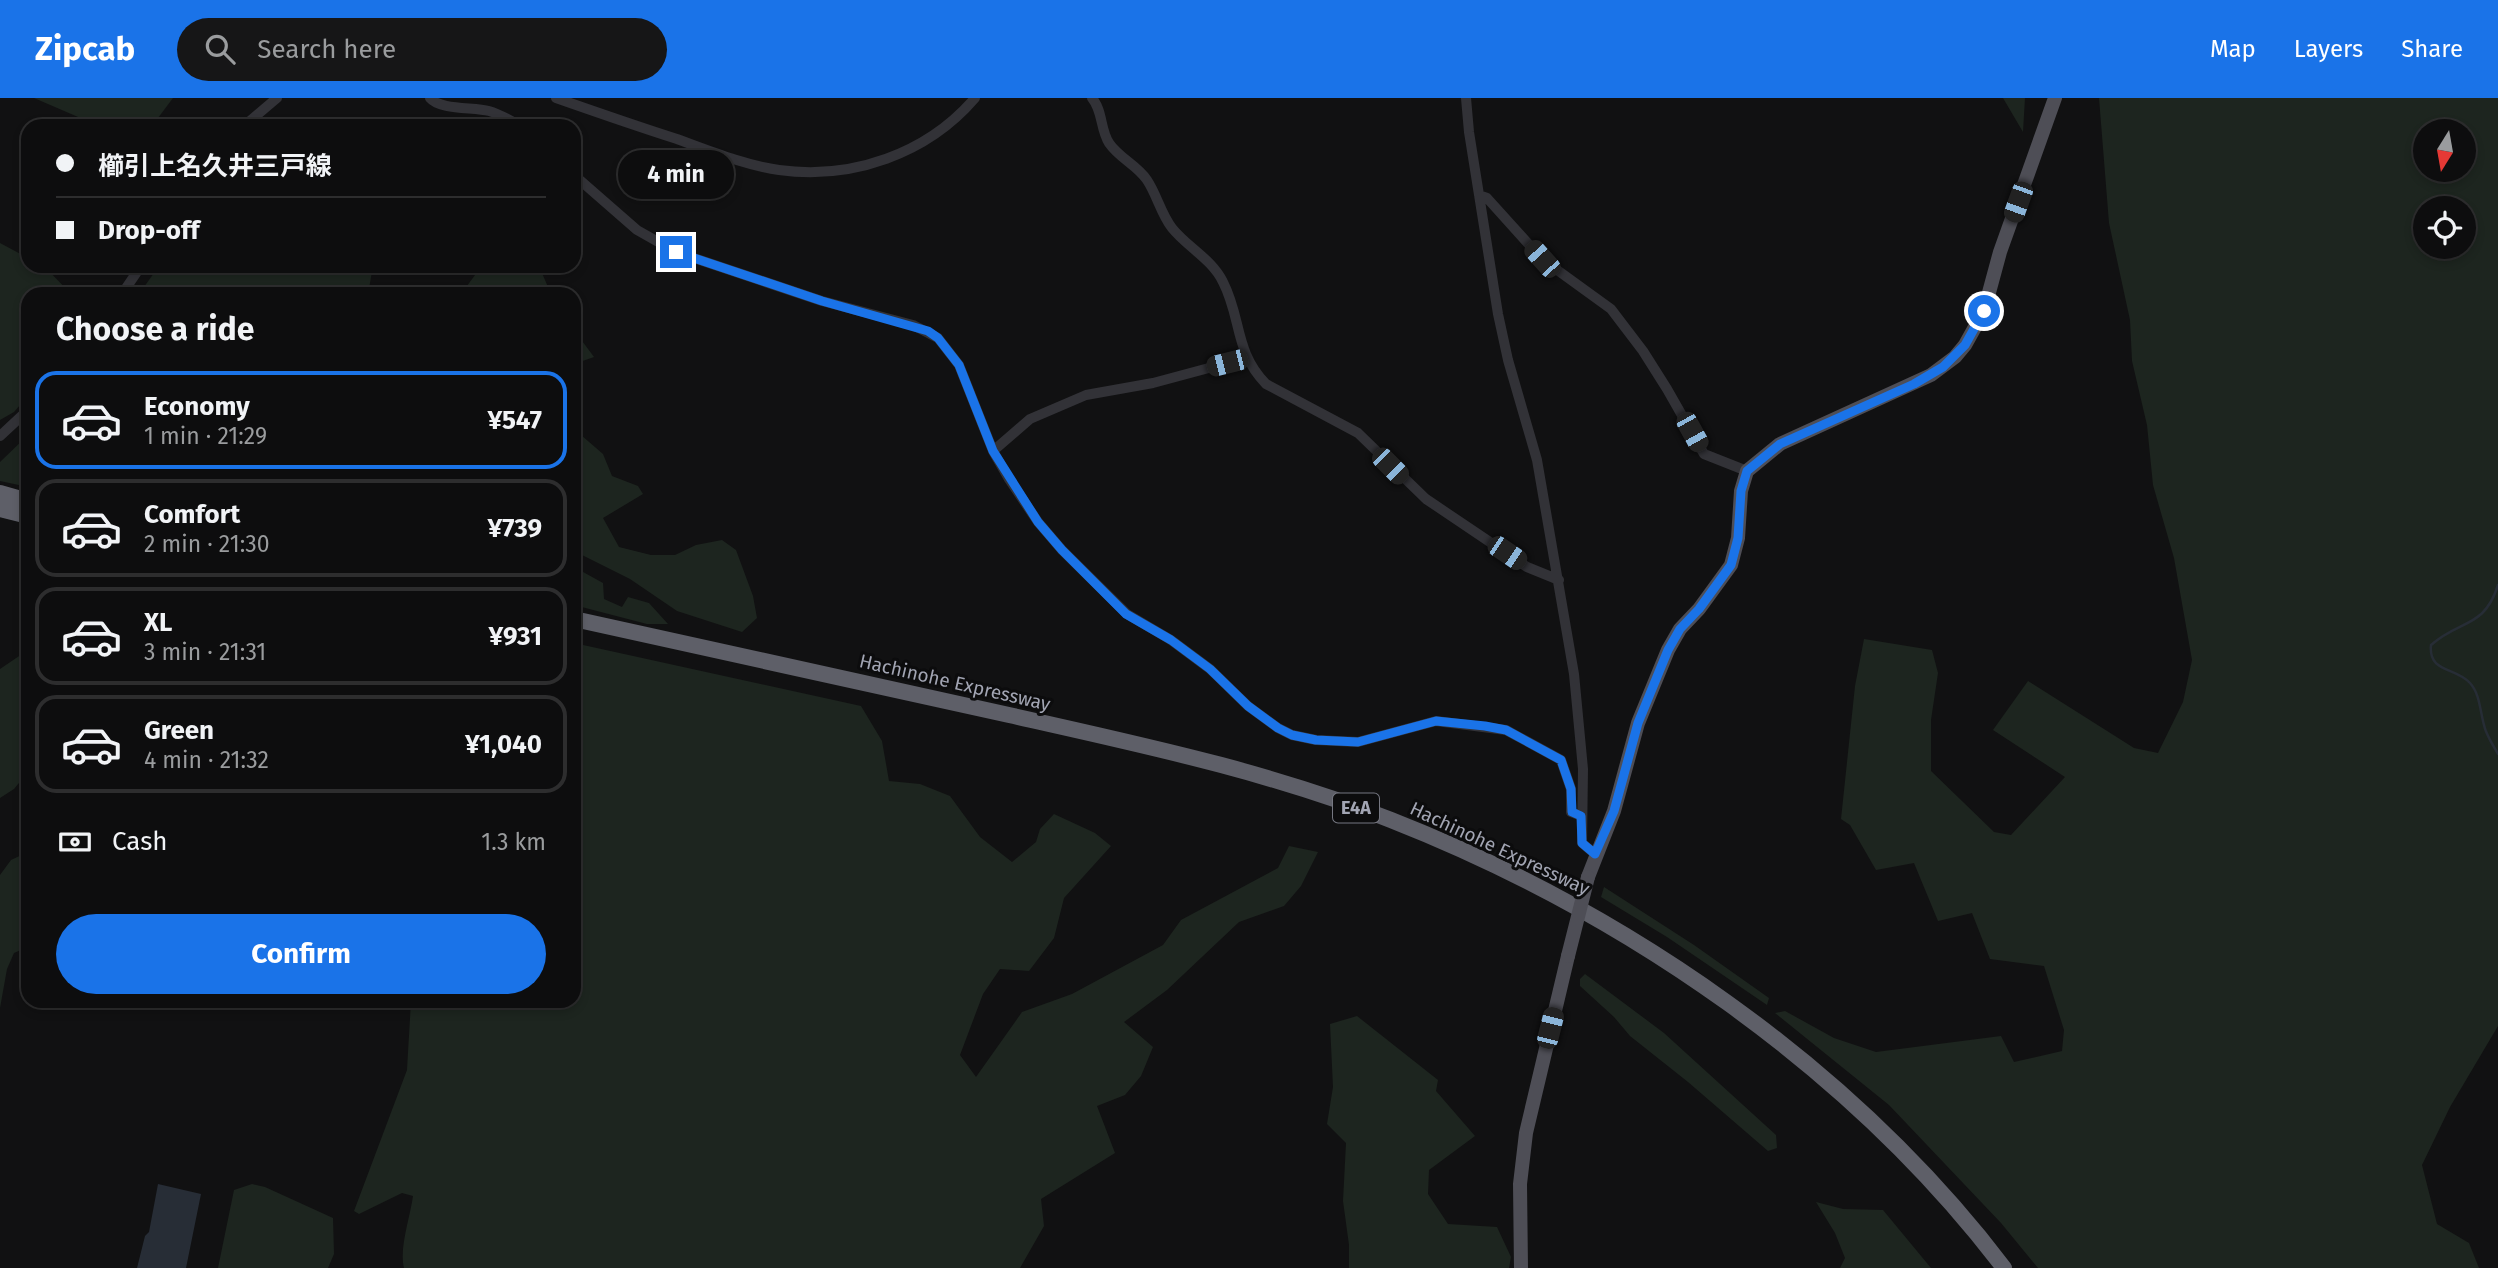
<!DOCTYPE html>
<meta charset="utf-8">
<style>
body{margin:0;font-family:"Fira Sans","Noto Sans JP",sans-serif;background:#161617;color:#f1f3f6;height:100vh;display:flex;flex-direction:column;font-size:26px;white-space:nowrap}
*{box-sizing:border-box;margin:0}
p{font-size:23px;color:#9a9c9e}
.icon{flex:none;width:38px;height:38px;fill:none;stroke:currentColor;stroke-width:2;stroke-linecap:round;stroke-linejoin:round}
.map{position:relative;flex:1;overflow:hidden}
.sheet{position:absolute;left:21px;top:189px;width:560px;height:721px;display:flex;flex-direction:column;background:#0d0d0e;border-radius:21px;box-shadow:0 4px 10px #0003,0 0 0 2px #2d2d2e}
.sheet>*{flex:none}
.banner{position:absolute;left:21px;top:21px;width:560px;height:154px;border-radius:21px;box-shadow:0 4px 10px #0003,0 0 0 2px #2d2d2e;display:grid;align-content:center;height:154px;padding:0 35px;background:#0d0d0e}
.needle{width:46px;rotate:191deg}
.tools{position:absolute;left:2413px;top:21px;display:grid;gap:14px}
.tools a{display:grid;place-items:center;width:63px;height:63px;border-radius:50%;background:#0d0d0e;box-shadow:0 4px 10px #0003,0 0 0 2px #2d2d2e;font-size:35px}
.end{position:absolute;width:32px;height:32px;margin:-16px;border:9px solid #1a73e8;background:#fff;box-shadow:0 0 0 4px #fff}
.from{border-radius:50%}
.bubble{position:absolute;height:49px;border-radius:24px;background:#0d0d0e;box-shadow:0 4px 10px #0003,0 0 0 2px #2d2d2e;font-size:23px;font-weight:700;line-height:49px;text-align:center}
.car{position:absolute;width:21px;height:42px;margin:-21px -10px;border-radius:9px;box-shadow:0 0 5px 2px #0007;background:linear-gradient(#222 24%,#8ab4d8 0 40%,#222 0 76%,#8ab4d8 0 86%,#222 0)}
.banner b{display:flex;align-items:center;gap:24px;height:66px;font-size:26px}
.banner b+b{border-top:2px solid #2d2d2e}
.banner i{width:18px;height:18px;background:#f1f3f6}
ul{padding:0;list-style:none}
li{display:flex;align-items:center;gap:21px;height:98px;margin:0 14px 10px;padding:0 21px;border:4px solid #2d2d2e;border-radius:21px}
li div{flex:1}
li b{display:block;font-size:26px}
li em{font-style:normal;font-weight:700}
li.active{border-color:#1a73e8}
li>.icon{width:63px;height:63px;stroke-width:1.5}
h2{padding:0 35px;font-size:32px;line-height:84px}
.pay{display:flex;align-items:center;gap:18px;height:77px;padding:0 35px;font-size:26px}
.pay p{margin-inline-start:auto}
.primary-button{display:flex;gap:14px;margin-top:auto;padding:14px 35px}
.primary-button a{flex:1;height:80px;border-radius:42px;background:#1a73e8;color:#fff;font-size:28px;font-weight:700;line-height:80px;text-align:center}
header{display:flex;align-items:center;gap:42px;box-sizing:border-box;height:98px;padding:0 35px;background:#1a73e8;color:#fff}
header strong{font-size:33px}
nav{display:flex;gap:38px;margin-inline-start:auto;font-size:24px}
.search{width:490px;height:63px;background:#161617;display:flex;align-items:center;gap:18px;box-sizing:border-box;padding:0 24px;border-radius:38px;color:#9a9c9e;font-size:26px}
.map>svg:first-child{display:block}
.green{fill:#1d251f;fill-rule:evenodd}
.water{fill:#272d36}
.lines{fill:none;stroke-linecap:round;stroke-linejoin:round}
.stream{stroke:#272d36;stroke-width:2.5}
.minor{stroke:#323237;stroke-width:10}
.major{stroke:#4e4e56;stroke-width:14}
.highway{stroke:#5e5f68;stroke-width:16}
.major-bridge{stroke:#4e4e56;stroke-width:14}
.route{stroke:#1a73e8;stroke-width:9}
.labels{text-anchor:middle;stroke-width:6;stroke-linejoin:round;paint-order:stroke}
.shield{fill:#0c0c0d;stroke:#757781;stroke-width:2}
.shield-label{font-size:18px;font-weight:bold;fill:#a2a5b3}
.street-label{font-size:19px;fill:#a2a5b3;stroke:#0c0c0d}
</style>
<header>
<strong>Zipcab</strong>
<div class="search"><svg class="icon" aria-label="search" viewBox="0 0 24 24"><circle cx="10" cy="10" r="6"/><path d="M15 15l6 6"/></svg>Search here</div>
<nav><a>Map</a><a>Layers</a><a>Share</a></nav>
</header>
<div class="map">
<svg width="2498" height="1170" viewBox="0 0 2498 1170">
<rect width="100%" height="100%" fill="#111112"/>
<path class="green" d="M34,0H173L152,28H99Z
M2003,0H2025L2023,34Z
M2099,0H2498V928L2450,1009L2422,1067L2437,1126L2469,1145L2479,1170H2038L2001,1125L1889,1007L1775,915L1785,913L1834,940L1876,954L2001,938L2014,964L2062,953L2064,932L2044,868L1990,861L1972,815L1938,823L1914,765L1876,772L1850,727L1841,721L1855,588L1864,541L1932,552L1938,575L1931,622V673L1994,734L2011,737L2065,679L1993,632L2028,583L2134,650L2158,655L2183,604L2192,562L2174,460L2153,387L2147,327L2132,263L2130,222L2109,125ZM2426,33H2464V72H2426ZM2426,110H2464V149H2426Z
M0,145L28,160V168H42L46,170L71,196H28V298L14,314L0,322Z
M159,168H373L368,196H139Z
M487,168L501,174L521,168H539L551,196H461L478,173Z
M574,232L594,259L574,266Z
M574,331L603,356L612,378L638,388L643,396L603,420L619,449L651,457H675L696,447L722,442L736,452L753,498L757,520L742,534L677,513L630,481L574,453Z
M28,337V389L0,383V364Z
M574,469L603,485L604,501L622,509L628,499L649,505L668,526H647L574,507Z
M574,545L861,608L882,643L889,683L920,686L950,698L980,739L1012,764L1036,744L1040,731L1054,716L1095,735L1111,748L1064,800L1054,840L1029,873L1000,871L983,896L960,957L976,979L1022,914L1072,896L1163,847L1181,822L1278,770L1289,748L1318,754L1301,788L1284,808L1239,824L1167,892L1124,924L1153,949L1141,978L1125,997L1097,1008L1115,1055L1041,1101L1044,1128L1020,1170H404C399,1150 410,1120 413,1098L402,1095L359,1116L354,1113L407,972L411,903H574Z
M28,552V674L14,691L0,700V571Z
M28,754V849L14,855L7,871L0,910V777L11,762Z
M1604,789L1694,847L1769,900L1767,907L1667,839L1601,799Z
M1585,876L1664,935L1776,1037L1777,1050L1768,1053L1688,984L1630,938L1614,919L1580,888V881Z
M1357,918L1438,982L1436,993L1475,1038L1429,1072L1428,1096L1448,1126L1497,1129L1511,1159L1509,1170H1349V1147L1343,1103L1346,1045L1327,1026L1333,989L1330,926Z
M252,1086L265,1089L333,1120L334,1156L328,1170H218L234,1092Z
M1816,1104L1843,1111L1883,1112L1931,1170H1840L1845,1160L1835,1135Z"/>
<path class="water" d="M158,1086L201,1096L186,1170H137L145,1138L149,1134Z"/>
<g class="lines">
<path class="stream" d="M2498,487C2484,531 2460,521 2431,547C2428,575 2456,569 2470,585C2480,596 2480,613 2484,627C2486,637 2493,647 2498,656"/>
<path class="minor" d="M430,0C440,12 473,9 489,13C500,16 510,22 520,28
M556,0C596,14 636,28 677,41C710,53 744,67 779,72C852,82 927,56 975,0
M1092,0C1103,13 1100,31 1109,45C1119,60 1137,67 1147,82C1157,97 1161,116 1172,130C1187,149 1212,161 1223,184C1242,221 1234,253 1266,286L1358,335L1426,401L1527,469L1559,482
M1466,0L1469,34L1498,216L1508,262L1537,362L1574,576L1583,671L1582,745L1595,756
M244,28L277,0
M574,77L637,132L676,154L822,203L913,227L938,240L959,267L993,353L1009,381L1038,424L1062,452L1127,516L1171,542L1210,571L1248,608L1278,630L1292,637L1316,642L1358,644L1436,623L1506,632L1561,662L1571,691V714L1582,718
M1479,97L1487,100L1542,161L1611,211L1643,253L1667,291L1704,356L1747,373
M122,196L141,168
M0,338L28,312
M993,353L1030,321L1086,297L1153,285L1246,260"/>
<path class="major" d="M1588,779L1614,713L1638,625L1668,552L1680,531L1699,511L1731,467L1738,440L1741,393L1747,373L1780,346L1931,277L1955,259L1965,247L1984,213L2000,154L2055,0
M1521,1170L1520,1086L1526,1035L1568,858"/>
<path class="highway" d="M0,395L28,403
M0,411L28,418
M574,521C719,553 864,585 1009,617C1137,646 1268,673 1391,722C1625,814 1851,969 2004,1170"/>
<path class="major-bridge" d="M1568,858L1588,779"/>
</g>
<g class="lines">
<path class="route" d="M676,154L822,203L928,233L938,240L959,267L993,353L1038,424L1062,452L1126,516L1171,542L1210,571L1248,608L1278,630L1292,637L1316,642L1358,644L1436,623L1485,628L1506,632L1561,662L1571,691L1572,714L1581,718L1582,745L1595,756L1614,713L1638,625L1668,552L1680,531L1699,511L1731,467L1738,440L1741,393L1747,373L1780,346L1914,286L1943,269L1965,247L1984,213"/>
</g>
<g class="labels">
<rect class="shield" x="1333" y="695.5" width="46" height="29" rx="5"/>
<g class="shield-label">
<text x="1356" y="716">E4A</text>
</g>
<g class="street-label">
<text transform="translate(955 584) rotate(13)" y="7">Hachinohe Expressway</text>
<text transform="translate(1500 750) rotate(25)" y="7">Hachinohe Expressway</text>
</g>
</g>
</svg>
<div class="tools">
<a><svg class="needle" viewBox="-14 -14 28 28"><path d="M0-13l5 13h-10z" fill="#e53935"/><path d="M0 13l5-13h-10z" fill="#9a9c9e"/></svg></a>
<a><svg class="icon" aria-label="locate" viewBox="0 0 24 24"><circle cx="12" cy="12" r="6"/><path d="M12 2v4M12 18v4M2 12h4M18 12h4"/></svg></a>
</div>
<i class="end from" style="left:1984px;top:213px"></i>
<i class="end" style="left:676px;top:154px"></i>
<div class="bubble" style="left:618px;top:52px;width:116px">4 min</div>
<i class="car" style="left:2018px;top:104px;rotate:200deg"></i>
<i class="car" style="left:1542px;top:161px;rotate:318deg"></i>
<i class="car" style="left:1227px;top:265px;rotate:256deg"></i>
<i class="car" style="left:1692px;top:334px;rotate:151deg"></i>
<i class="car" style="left:1390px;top:368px;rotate:135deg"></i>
<i class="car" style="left:1507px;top:455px;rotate:124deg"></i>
<i class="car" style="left:1550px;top:930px;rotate:14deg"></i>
<div class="banner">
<b><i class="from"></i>櫛引上名久井三戸線</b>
<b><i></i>Drop-off</b>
</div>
<section class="sheet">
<h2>Choose a ride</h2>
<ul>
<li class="active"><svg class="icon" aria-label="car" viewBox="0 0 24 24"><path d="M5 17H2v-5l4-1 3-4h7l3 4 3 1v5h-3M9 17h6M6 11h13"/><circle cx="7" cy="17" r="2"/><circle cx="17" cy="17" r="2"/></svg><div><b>Economy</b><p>1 min · 21:29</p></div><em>¥547</em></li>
<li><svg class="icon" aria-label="car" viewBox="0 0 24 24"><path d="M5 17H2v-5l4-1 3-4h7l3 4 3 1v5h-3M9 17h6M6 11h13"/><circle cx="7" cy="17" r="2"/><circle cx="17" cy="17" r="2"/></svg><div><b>Comfort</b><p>2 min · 21:30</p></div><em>¥739</em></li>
<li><svg class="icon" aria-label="car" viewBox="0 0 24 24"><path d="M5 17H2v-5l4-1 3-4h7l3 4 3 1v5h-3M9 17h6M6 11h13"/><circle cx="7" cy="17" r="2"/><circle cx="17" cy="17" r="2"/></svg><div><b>XL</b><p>3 min · 21:31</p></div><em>¥931</em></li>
<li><svg class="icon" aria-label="car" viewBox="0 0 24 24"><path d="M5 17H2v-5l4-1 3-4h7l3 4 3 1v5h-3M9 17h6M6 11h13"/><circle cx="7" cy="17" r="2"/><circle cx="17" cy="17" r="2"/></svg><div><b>Green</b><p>4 min · 21:32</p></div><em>¥1,040</em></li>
</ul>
<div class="pay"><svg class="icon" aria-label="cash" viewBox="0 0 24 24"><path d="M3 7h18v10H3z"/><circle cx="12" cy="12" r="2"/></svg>Cash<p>1.3 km</p></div>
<div class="primary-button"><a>Confirm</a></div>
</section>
</div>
